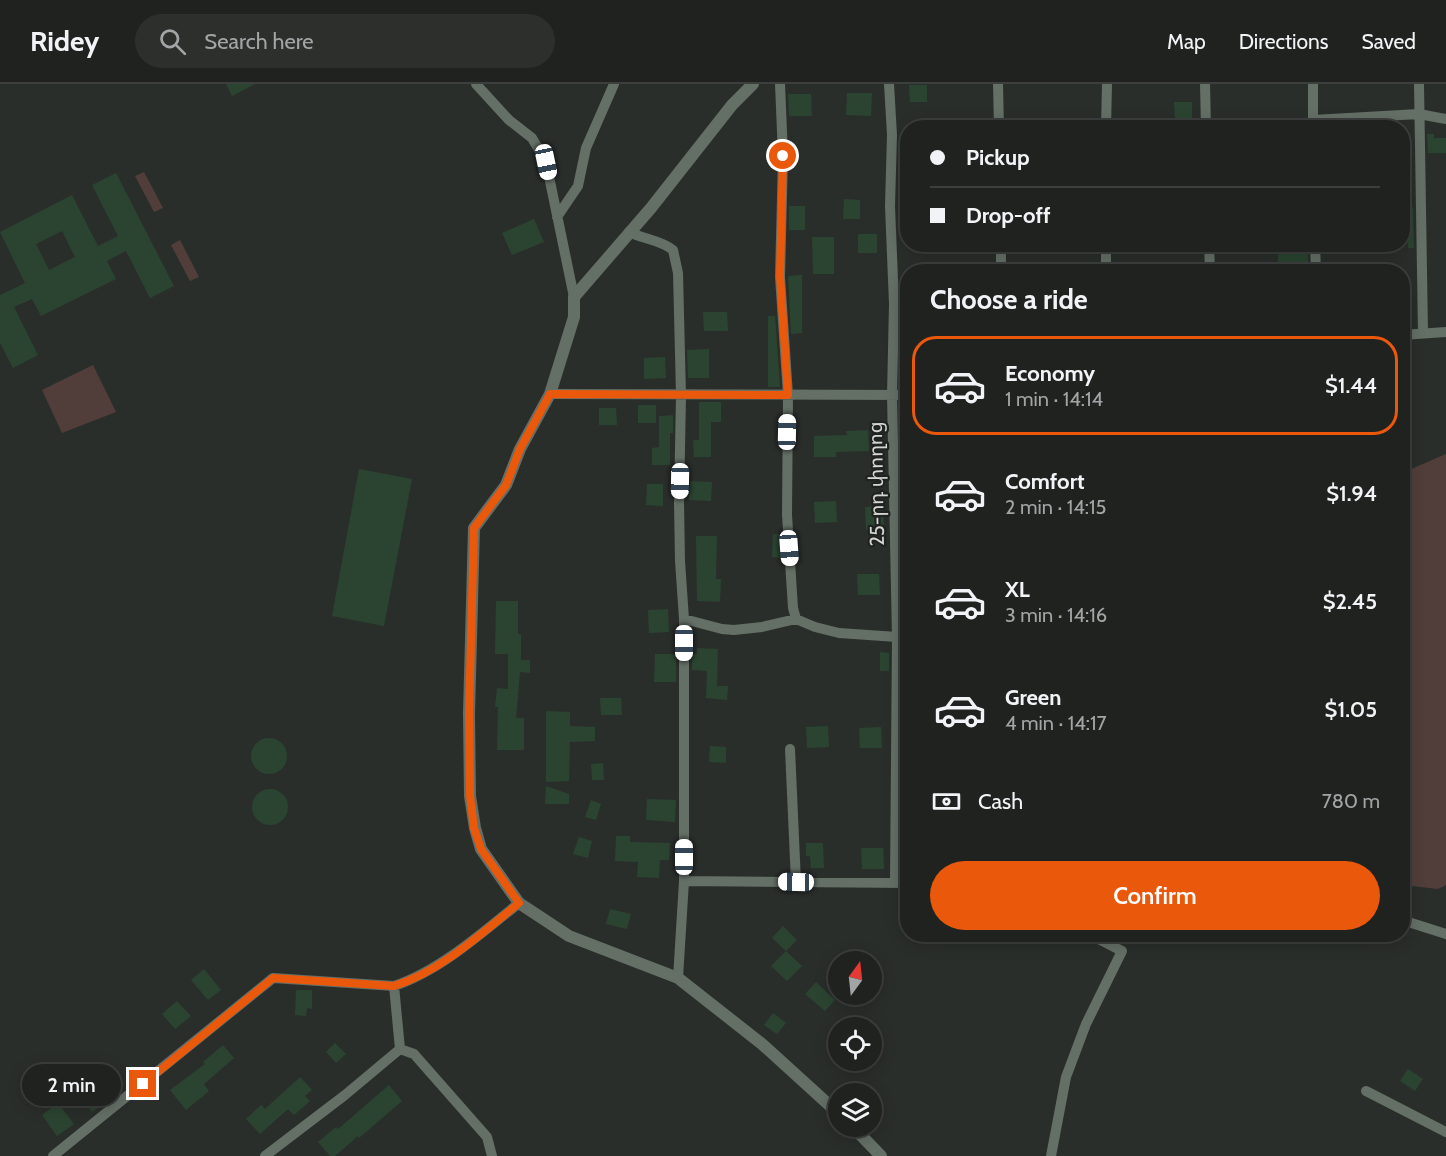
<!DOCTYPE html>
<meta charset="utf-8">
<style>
body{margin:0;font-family:Cabin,"Noto Sans Armenian",sans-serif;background:#2d2f2d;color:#f1f3f6;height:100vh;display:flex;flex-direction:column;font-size:22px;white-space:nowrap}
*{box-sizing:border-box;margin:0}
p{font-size:20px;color:#a2a4a5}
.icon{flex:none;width:33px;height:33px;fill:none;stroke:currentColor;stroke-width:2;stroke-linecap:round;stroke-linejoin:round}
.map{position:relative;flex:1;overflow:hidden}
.sheet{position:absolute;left:900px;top:180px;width:510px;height:678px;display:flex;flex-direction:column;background:#202220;border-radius:24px;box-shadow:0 3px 15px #0003,0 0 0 2px #3d3f3e}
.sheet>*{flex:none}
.banner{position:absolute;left:900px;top:36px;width:510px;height:132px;border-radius:24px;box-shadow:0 3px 15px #0003,0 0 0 2px #3d3f3e;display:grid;align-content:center;height:132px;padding:0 30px;background:#202220}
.needle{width:39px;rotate:15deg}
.fabs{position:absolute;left:828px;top:867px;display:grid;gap:12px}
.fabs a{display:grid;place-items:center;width:54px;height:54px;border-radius:50%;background:#202220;box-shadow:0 3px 15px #0003,0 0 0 2px #3d3f3e;font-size:30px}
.end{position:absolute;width:27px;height:27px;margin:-14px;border:8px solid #ea580c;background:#fff;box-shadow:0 0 0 3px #fff}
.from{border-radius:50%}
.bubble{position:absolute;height:42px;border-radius:21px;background:#202220;box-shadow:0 3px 15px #0003,0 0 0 2px #3d3f3e;font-size:20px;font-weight:600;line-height:42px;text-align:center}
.car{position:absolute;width:18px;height:36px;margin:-18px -9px;border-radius:8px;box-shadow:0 0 4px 2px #0007;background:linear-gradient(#fff 24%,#345 0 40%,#fff 0 76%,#345 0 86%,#fff 0)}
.banner b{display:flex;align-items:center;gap:21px;height:57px;font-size:22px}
.banner b+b{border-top:2px solid #3d3f3e}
.banner i{width:15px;height:15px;background:#f1f3f6}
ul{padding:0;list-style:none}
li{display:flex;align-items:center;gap:18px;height:99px;margin:0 12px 9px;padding:0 18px;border:3px solid transparent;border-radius:24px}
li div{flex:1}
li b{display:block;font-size:22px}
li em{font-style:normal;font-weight:600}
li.current{border-color:#ea580c}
li>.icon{width:54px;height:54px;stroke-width:1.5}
h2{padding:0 30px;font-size:27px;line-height:72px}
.pay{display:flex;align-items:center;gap:15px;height:66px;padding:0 30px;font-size:22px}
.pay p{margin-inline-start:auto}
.cta{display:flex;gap:12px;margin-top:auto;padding:12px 30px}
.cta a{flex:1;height:69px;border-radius:36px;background:#ea580c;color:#fff;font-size:24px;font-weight:600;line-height:69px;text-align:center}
header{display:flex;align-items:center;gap:36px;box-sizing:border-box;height:84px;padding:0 30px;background:#202220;border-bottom:2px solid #3d3f3e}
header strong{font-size:28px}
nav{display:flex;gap:33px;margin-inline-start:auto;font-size:21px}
.search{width:420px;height:54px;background:#2d2f2d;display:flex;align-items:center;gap:15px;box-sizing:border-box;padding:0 21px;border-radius:33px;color:#a2a4a5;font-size:22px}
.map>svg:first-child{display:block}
.green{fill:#513e3b}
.building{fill:#2b4431;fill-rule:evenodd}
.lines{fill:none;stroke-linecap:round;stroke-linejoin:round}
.minor{stroke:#646f66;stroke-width:10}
.tertiary{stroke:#646f66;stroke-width:12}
.route{stroke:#ea580c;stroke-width:8}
.labels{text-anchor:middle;stroke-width:4.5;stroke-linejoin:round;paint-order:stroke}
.street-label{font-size:20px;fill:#d5d7d5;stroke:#202421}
</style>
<header>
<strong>Ridey</strong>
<div class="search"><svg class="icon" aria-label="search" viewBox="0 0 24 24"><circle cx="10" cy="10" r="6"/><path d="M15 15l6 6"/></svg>Search here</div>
<nav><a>Map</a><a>Directions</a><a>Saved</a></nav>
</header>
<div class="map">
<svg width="1446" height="1072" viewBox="0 0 1446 1072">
<rect width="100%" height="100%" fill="#2a2e2b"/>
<path class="green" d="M144,88L163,124L154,128L135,92Z
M180,156L199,193L190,197L171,161Z
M93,281L116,328L62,349L42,306Z
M1446,370V801L1438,805L1403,801L1402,389Z"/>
<path class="building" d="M226,0H255L232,12Z
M909,1H927V18H910Z
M847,9H872L871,32L846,31Z
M788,10H811L812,32H789Z
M1174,18H1192V35H1175Z
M1427,50H1434V54H1446V69H1428Z
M116,89L174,202L150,214L126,167L107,177L116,195L41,232L32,215L14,223L38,271L13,284L0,259V211L25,199L0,148L72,111L98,162L118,152L92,101ZM62,147L75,173L49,186L36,160Z
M844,115L860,116V135H843Z
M789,122H805V146H789Z
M1407,123H1413L1414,164H1408Z
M534,135L544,158L512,171L502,149Z
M858,150H877V169H858Z
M812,153H834V190H813Z
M1308,164V188H1278V165Z
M802,191V249L791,250L788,192Z
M703,228H727L728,247H704Z
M768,232H775L780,303H768Z
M709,265V294H688L687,266Z
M665,273L666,294L644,295V274Z
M699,318H721V338H711V373H694L693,356H699Z
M638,321H656V339H638Z
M599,324H616L617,341H599Z
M673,331V349H670V381H652V364L659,363V332Z
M868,346L869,367L836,368V373H814V352L847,351L846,347Z
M359,385L412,395L384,542L332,532Z
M690,397L712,398L711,417L689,416Z
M647,400H663V422L646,421Z
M836,417L837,438L815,439L814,418Z
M883,422L884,445L866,446L865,423Z
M773,450H781L782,474L772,473Z
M696,452H717L716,495H721L720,518L697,517Z
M857,490H879L880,511H858Z
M496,517H518V550H521V576H530V589L520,588L516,634H524V666H497L498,623H495L497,604L508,605V570H495Z
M668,525L669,548L649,549L648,526Z
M697,564L718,565L717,602H728L727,616L706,614L707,587L692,586V570H697Z
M880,568L889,569V587H880Z
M655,570H676V598H654Z
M600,614H621L622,631H601Z
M546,627L570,628V642L595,643V657L570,658L569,697L546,698Z
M828,642L829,663L807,664L806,643Z
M881,643L882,664H860L859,644Z
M251 672a18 18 0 1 1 36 0a18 18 0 1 1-36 0Z
M710,662L726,663V679L709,678Z
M603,679L604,696H592L591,680Z
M546,702L569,710V720H545Z
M252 723a18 18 0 1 1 36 0a18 18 0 1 1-36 0Z
M647,715L676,716L675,738L646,736Z
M591,716L601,720L596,736L585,733Z
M616,752H630V758L670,759L669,776H660L659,794L637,793L638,778L615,777Z
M579,753L592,757L588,774L573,770Z
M806,759H823L824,784H811L810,772H806Z
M861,764H883L884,785H862Z
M610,825L631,830L627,845L606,840Z
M783,842L797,856L786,867L772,854Z
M786,867L802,882L787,897L771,882Z
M204,885L221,906L208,916L191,896Z
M816,898L835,916L825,927L805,910Z
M296,906H312V925L307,924L306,932L295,931Z
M177,917L191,932L175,945L162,930Z
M773,929L786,939L777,950L764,941Z
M335,959L346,970L336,979L326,968Z
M223,961L234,974L204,1000L209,1007L186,1026L170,1006L205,980L203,978Z
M1408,985L1423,995L1415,1007L1400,997Z
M300,993L312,1006L305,1012L310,1017L294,1031L288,1025L260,1050L246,1035L261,1021L265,1025Z
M92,995L108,1016L92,1028L76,1007Z
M389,1001L402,1017L359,1054L358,1052L335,1072H330L318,1058L336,1043L338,1045Z
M58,1019L74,1040L57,1052L42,1031Z"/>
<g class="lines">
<path class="minor" d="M476,0L509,36L532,54L546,78L574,213
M780,0L783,72L780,193L788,311L787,431L793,524L796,535
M889,0L892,51L890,122L894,220L892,311L897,553L895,799
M998,0L999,44
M1205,0L1206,44
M1313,0V44
M1419,0L1423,249
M1313,36L1419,30L1446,35
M1106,44L1107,0
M557,133L578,102L586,64L614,0
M629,148C643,155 661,156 673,166L678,189L681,311L679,418L680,477L684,535V797L678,894
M1001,160V188
M1209,160L1210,188
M1315,160L1316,188
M1106,188V160
M1402,251L1446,248
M550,310L908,311
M684,535L722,545L734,546L762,543L796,535L815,543L839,549L897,553
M790,665L796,798
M684,797L908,799
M1402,836L1446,850
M400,965L414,970L487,1053L492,1072
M1366,1007L1446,1048
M53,1072L273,894L394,902C439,887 482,849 519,819
M265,1072L345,1011L400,965L394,902
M1051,1072L1066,993L1086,940L1122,867L1089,850"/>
<path class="tertiary" d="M753,0L732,21L651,124L574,213V233L550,310L520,365L506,401L474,444L469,629L470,712L475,744L481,765L519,819L569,852L678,894L762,960L838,1029
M852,1042L881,1072"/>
</g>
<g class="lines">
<path class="route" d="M143,1000L273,894L394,902C440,888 482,849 519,819L481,765L474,744L470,712L469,629L474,444L506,401L520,365L550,310L788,311L780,192L783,72"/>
</g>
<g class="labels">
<g class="street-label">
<text transform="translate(876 400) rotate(-91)" y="7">25-րդ փողոց</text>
</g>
</g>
</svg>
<div class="fabs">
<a><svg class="needle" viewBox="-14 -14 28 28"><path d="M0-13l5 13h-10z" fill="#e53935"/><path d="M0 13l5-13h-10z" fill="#a2a4a5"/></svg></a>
<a><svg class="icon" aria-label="locate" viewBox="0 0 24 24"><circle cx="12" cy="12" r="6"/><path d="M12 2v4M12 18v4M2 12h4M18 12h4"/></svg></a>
<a><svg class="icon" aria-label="layers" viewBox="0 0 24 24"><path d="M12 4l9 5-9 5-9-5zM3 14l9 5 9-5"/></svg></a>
</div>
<i class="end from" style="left:783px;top:72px"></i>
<i class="end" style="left:143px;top:1000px"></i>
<div class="bubble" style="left:22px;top:980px;width:99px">2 min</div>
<i class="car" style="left:546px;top:78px;rotate:168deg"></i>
<i class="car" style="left:787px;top:348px;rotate:1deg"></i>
<i class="car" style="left:680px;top:397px;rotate:181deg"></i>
<i class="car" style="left:789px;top:464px;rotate:176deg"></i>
<i class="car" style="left:684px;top:559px;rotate:180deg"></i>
<i class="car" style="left:684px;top:773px;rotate:0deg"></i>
<i class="car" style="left:796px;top:798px;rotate:271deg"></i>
<div class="banner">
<b><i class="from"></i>Pickup</b>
<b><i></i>Drop-off</b>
</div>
<section class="sheet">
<h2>Choose a ride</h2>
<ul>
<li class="current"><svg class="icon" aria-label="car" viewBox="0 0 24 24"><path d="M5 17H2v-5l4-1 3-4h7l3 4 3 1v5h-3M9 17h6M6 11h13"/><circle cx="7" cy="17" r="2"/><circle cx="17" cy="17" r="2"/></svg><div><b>Economy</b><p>1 min · 14:14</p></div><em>$1.44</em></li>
<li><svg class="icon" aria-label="car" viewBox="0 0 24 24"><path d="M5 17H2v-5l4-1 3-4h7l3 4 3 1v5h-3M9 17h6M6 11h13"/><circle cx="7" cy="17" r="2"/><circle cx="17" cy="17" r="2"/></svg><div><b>Comfort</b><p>2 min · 14:15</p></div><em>$1.94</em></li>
<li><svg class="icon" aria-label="car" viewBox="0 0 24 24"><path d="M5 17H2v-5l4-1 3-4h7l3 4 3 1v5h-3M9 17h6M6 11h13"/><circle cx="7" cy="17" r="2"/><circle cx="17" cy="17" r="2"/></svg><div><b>XL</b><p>3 min · 14:16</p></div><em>$2.45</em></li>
<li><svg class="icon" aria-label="car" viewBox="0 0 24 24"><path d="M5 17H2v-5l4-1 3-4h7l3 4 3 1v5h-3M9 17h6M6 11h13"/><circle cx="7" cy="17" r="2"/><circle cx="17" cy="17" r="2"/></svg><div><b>Green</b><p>4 min · 14:17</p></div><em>$1.05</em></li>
</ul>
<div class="pay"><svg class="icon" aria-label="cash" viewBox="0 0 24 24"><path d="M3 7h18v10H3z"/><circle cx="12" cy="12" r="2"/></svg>Cash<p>780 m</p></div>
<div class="cta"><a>Confirm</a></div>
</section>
</div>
